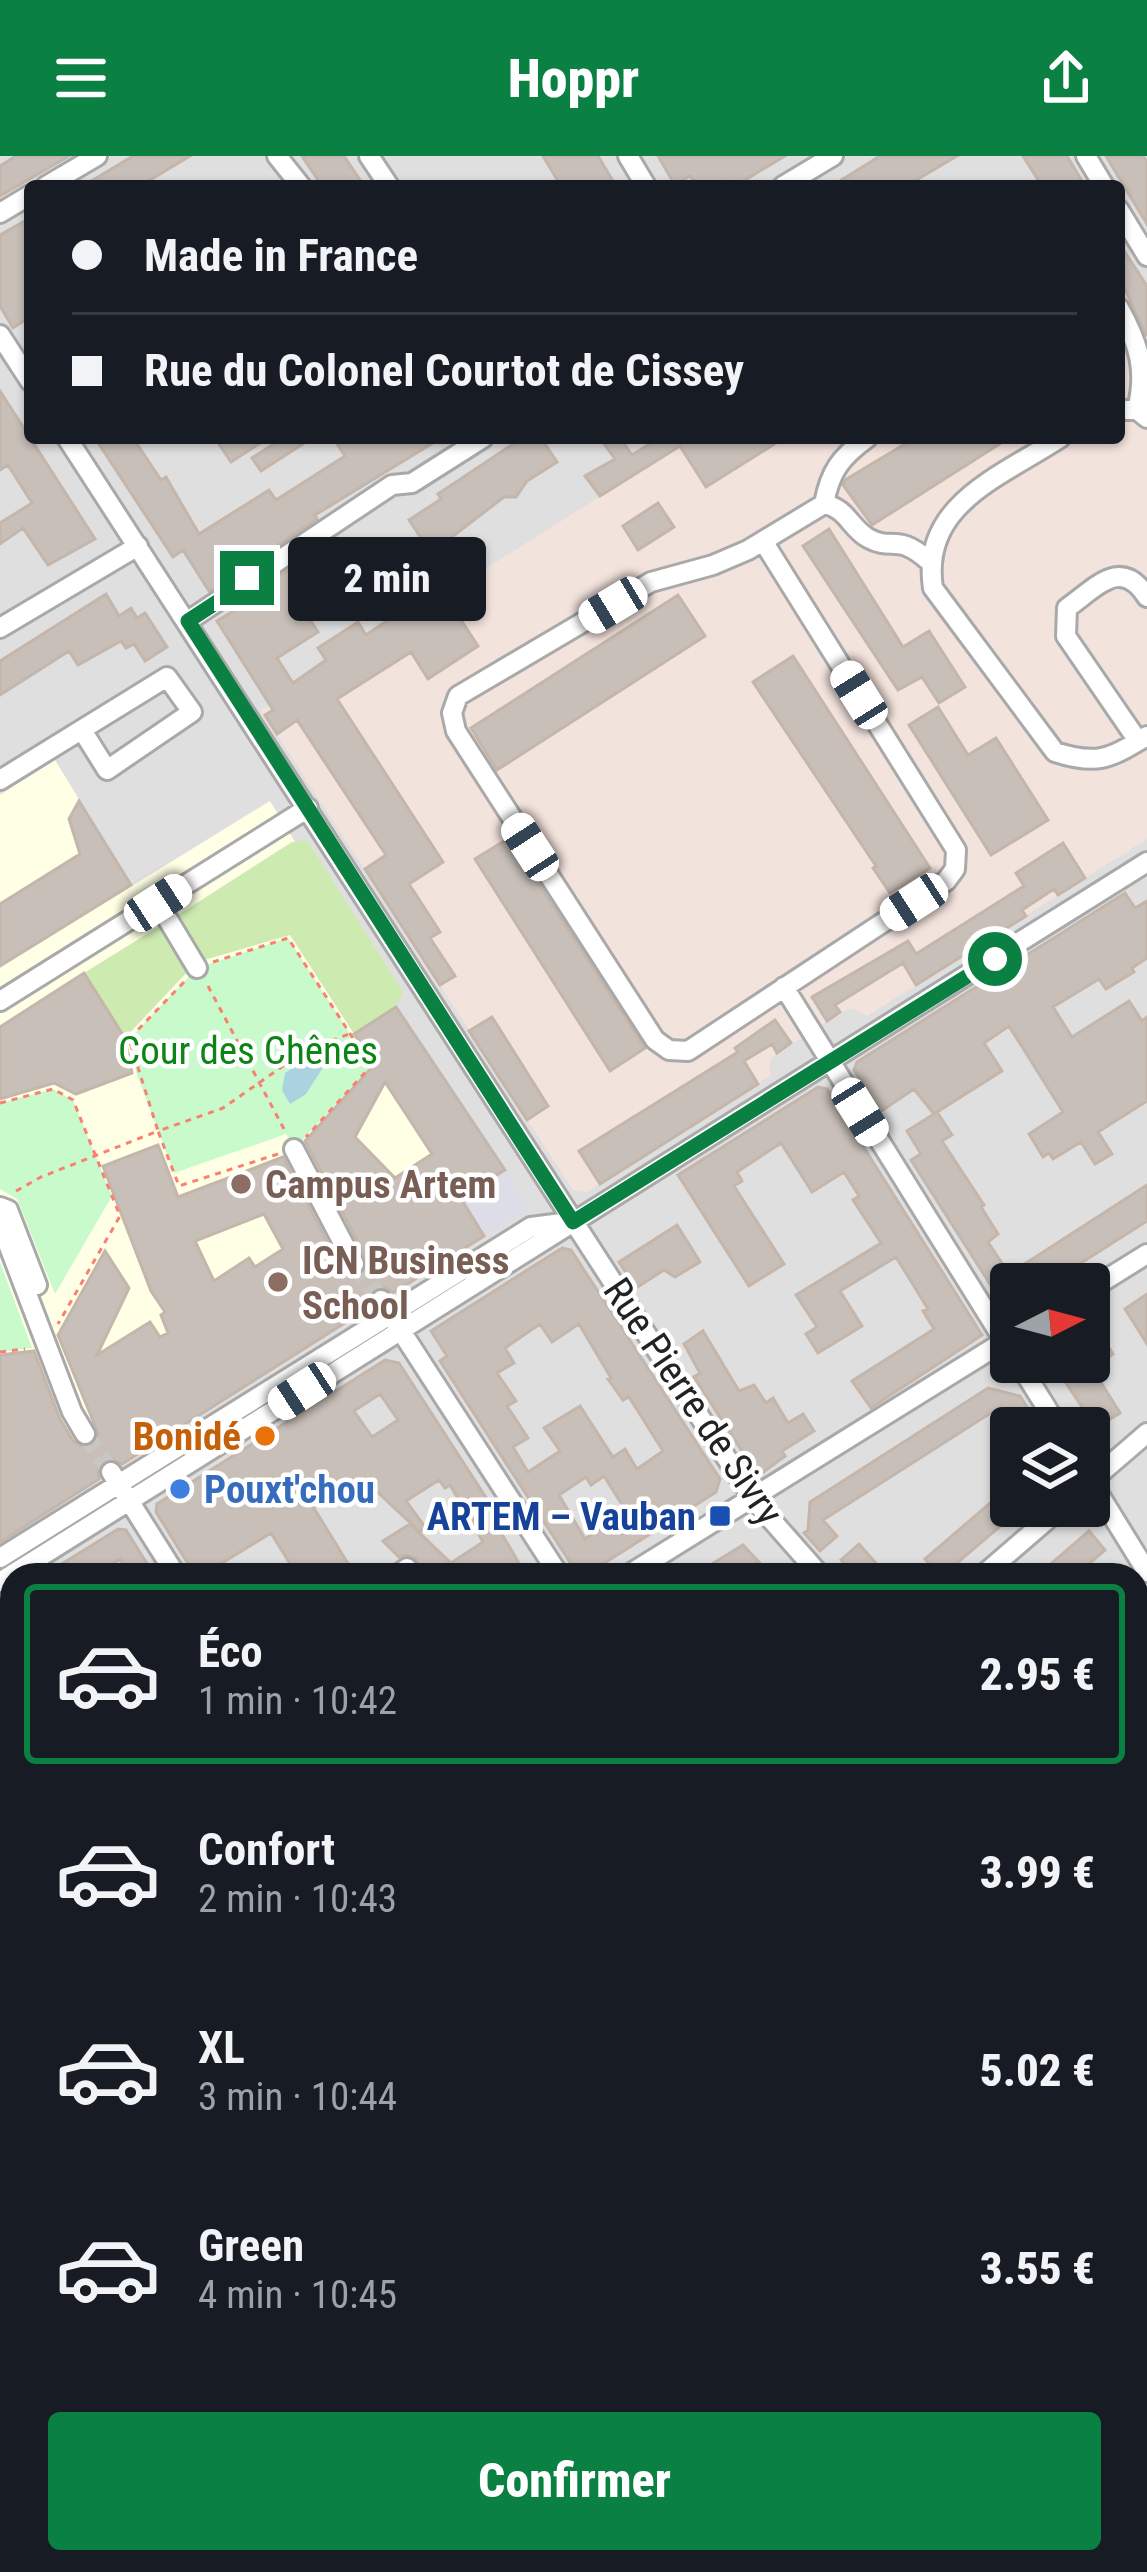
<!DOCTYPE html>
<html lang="fr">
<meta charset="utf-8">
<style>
body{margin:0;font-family:"Roboto Condensed",sans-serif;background:#242831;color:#f1f3f6;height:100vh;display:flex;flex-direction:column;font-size:45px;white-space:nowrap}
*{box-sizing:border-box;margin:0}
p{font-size:39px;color:#9ea1a6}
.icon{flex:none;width:66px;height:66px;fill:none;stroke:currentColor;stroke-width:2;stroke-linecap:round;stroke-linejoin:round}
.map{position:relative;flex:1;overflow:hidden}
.panel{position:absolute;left:0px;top:1407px;width:1149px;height:1011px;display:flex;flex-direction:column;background:#171b24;border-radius:36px 36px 0 0;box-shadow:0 3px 9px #0004}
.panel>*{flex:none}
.banner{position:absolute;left:24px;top:24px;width:1101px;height:264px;border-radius:12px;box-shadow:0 3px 9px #0004;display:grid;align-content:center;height:264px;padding:0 48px;background:#171b24}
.needle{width:78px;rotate:84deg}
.buttons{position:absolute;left:990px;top:1107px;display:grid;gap:24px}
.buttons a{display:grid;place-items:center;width:120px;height:120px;border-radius:12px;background:#171b24;box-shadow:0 3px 9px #0004;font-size:60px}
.end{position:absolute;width:54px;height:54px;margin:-27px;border:15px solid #0b8043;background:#fff;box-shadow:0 0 0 6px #fff}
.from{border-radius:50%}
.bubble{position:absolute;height:84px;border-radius:12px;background:#171b24;box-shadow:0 3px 9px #0004;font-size:39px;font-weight:800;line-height:84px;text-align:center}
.car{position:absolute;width:36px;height:72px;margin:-36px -18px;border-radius:15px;box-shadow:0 0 9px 3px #0007;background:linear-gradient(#fff 24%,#345 0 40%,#fff 0 76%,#345 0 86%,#fff 0)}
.banner b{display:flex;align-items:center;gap:42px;height:114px;font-size:45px}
.banner b+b{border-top:3px solid #363941}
.banner i{width:30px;height:30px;background:#f1f3f6}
ul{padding:21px 0 0;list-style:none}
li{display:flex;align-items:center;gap:36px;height:180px;margin:0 24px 18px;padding:0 24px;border:6px solid transparent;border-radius:12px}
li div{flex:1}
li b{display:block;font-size:45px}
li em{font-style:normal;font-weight:800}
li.active{border-color:#0b8043}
li>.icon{width:108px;height:108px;stroke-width:1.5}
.primary-button{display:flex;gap:24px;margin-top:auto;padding:24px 48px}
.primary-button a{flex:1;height:138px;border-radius:12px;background:#0b8043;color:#fff;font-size:48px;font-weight:800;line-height:138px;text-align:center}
header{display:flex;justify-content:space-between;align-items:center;height:156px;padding:0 48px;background:#0b8043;color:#fff;font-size:54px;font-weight:800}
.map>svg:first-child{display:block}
.residential{fill:#e0dfdf;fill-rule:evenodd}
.education{fill:#ffffe5}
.military{fill:#f3e3dd}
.grass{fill:#cdebb0}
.park{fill:#c8facc}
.plaza{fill:#dddde8}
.water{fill:#aad3df}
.building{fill:#c7bfb8;stroke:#c4b6ab;stroke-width:3;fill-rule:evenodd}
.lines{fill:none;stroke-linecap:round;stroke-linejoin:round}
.minor-tunnel{stroke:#c8c6c1;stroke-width:18;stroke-dasharray:18 9;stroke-linecap:butt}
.minor-casing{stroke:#a9a9a9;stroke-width:24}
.path{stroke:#fa8072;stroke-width:3;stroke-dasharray:6 6;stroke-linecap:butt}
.minor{stroke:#fff;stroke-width:18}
.route{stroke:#0b8043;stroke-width:15}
.education-dot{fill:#8d6e63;stroke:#fff;stroke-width:4.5}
.food-dot{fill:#e8710a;stroke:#fff;stroke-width:4.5}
.shop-dot{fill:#3f7fe0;stroke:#fff;stroke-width:4.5}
.transit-dot{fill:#1a4fb4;stroke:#fff;stroke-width:4.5}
.labels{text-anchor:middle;stroke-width:9;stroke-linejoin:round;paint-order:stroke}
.park-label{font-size:39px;fill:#0c8416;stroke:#fff}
.education-label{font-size:39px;font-weight:bold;fill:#785e54;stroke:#fff;text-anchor:start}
.street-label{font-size:39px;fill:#222;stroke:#fff}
.food-label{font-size:39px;font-weight:bold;fill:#c56008;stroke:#fff;text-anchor:end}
.shop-label{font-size:39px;font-weight:bold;fill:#366cbe;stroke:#fff;text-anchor:start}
.transit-label{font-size:39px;font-weight:bold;fill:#164399;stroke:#fff;text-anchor:end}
</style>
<header><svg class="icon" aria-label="menu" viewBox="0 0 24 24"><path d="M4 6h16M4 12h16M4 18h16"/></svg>Hoppr<svg class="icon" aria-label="share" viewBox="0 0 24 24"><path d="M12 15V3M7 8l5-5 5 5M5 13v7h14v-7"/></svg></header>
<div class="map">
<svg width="1147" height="2416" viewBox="0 0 1147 2416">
<rect width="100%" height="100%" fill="#f2efe9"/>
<path class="residential" d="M0,0H1147V2416H0ZM30,30H1119V282H30ZM1011,1128H1089V1206H1011ZM1011,1272H1089V1350H1011ZM12,1419H1137V2406H12Z"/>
<path class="education" d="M55,604L132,730L270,645L396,851L505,1014L460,1041L484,1080L0,1386V639Z"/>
<path class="military" d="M1119,87L1147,133V683L867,860L853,852L840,856L773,901L769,908L771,919L587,1036L573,1034L261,554L693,282H1119Z"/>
<path class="grass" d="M307,684L403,836L396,851L354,878L290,779L201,805L175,761L292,686Z
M163,768L191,812L125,882L84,817Z"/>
<path class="park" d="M288,782L371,910L294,993L286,978L174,1017L137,919L129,883L197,812Z
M53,933L73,944L112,1040L55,1138L17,1043L0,1033V947Z
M0,1106L32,1192L0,1196Z"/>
<path class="plaza" d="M505,1014L529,1052L484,1080L460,1042Z"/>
<path class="water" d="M317,897L322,913L306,938L290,948L282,934L285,917Z"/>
<path class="building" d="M69,0L45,14L0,40V10L16,0Z
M133,0H190L140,30H83Z
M302,0H344L364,30H322Z
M543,0H598L616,30H561Z
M658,0H785L735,30H729L726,25L717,30H697L690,20L675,29Z
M880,0H957L906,30H832Z
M1023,0H1067L1085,30H1042Z
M1106,0H1143L1147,6V68Z
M30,62V161L13,172L0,150V79Z
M1119,87L1147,130V180L1119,121Z
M0,235L95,383L48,409L23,372L0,388V367L32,347L8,309L0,314Z
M95,282H133L161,324L166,321L199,378L269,334L276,344L345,300L333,282H441L315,359L317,363L209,435L183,394L173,401Z
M215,282H268L231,306Z
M283,282H312L261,315L252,302Z
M522,282H541L557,306L527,325L516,341H504L431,397L409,364L441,343L438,338Z
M600,282H620L632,299L659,282H784L706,331L680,290L600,340L585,320L615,303Z
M915,282H1009L872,369L843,329L845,324Z
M658,347L674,371L638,394L623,370Z
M829,373L903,491L929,475L965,531L939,547L922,521L898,534L803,390Z
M356,390L379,424L336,450L330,441L306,457L318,476L277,502L293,527L326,504L318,492L358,466L366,479L400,456L390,440L439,409L449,423L441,427V433L478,490L428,523L411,496L337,543L443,706L409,728L440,776L430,782L455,820L440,829L365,713L386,699L297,564L277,578L265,559L273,554L217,465L266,435L263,431L292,412L305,431L347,405L343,399Z
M106,438L119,460L131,452L137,462L145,457L167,491L145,505L134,488L126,492L121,485L78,509L69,495L0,539V505Z
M678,439L705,480L497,614L471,572Z
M793,500L930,712L890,737L873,712L876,710L753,526Z
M938,551L968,599L996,582L1048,664L991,699L909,569Z
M79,645L131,729L0,810V748L80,698L69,663Z
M509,682L645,892L610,915L475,703Z
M1063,687L1085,722L1058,739L1054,733L1022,754L1026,760L916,829L903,807L835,849L840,856L827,865L812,841L908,785L916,798L1024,730L1016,717Z
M1125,737L1135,752L1147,745V802L1132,812L1134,816L1106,833L1099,823L1053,851L1072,881L1129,845L1142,865L1147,861V945L1098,976L1112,998L1095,1008L1081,986L1053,1003L1049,997L1043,1001L1029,978L1063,956L1009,870L984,887L1002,915L937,956L952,979L942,985L984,1049L981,1051L998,1078L988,1086L1009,1118L1147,1029V1065L1048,1128H1011V1161L911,1004L921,998L907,975L934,958L914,933L880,956L854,914L857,906Z
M84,817L125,882L132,917L76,938L54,927L0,943V871Z
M396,851L505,1014L460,1041L484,1080L393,1137L386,1132H375L369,1139L370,1151L122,1308L112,1303L103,1305L98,1315L99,1323L0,1386V1199L34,1195L60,1263L74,1286L86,1291L96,1286L98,1277L58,1179L105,1095L129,1132L97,1199L150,1166L160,1181L168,1177L161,1159L165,1156L151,1135L103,1010L158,989L178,1041L283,1001L342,1114L352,1121L361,1119L367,1110L366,1102L305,985L374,909L354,878ZM385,926L432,998L395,1022L355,981ZM264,1058L283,1093L255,1111L249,1102L214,1125L195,1085Z
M492,861L548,950L527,964L469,875Z
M775,864L791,887L777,897L772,888L744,905L758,928L600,1028L579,995L738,896L735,892Z
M818,931L827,933L982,1179L871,1252L852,1225L934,1173L923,1155L928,1153L896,1101L840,1135L862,1170L818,1197L806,1178L817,1171L796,1139L881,1087L853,1044L859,1040L844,1016L812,1036L781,987L737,1016L742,1025L734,1030L784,1108L749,1130L678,1019Z
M677,1069L700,1106L675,1121L664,1114L636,1132L619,1106Z
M562,1092L571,1094L720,1323L716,1336L589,1417L575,1414L440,1205L447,1200L431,1175ZM540,1168L552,1186L579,1168L611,1222L608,1223L623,1244L629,1241L663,1295L637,1313L625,1293L613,1301L580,1250L544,1272L560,1295L528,1316L513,1291L528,1282L507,1250L516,1245L497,1217L514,1207L505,1192ZM604,1320L626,1355L585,1383L559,1339L586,1321L591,1329Z
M1147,1138V1188L1125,1153Z
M1089,1161L1113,1198L1092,1212L1120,1257L1096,1272L1052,1206L1089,1208Z
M703,1175L739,1235L754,1229L766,1247L773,1242L788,1267L803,1258L814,1275L782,1295L785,1300L758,1320L694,1221L700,1217L684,1188Z
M385,1204L399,1207L505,1371L500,1375L526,1419H418L417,1403L407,1399L399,1401L383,1385L410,1368L451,1407L483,1386L450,1329L445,1332L439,1324L406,1345L425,1371L420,1376L371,1330L345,1345L335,1328L309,1344L355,1419H297L271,1377L222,1407L229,1419H195L156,1356L157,1348ZM380,1238L398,1264L372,1281L354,1255Z
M988,1232L1020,1240L1031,1257L1011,1269L1000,1251L823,1364L837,1380L820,1395L804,1377L808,1374L810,1346Z
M996,1342L1011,1361L943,1419H938L925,1403Z
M118,1373L126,1374L154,1419H131L120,1403L96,1419H44Z
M1089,1375L1105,1394L1076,1419H1038Z
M859,1388L874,1405L886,1419H854L841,1404Z
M743,1389L759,1406L755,1408L758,1413L749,1419H694Z"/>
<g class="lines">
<path class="minor-tunnel" d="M354,1108L381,1144
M85,1278L111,1316"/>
<g class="minor-casing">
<path id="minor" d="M277,0L301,30
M369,0L389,30
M628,0L646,30
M1086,0L1104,30
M46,30L97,0
M783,30L833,0
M1119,54L1147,100
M0,57L30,39
M1119,152C1139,188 1147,214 1137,254
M0,179L30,225
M1119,254H1137L1147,262
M67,282L753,1343L820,1419
M1060,282C1000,321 920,349 933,432L1055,596C1098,610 1110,602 1147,580
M824,348C830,315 841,301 867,282
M763,385L956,694L955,713L946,725L688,895L669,894L655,884L456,575L452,557L458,540L651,426L713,409L748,394L824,348C847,352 850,372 868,382C893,396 896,376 929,405
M188,465L392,329L412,327L483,282
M0,472L138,390
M1138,585L1066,480L1067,452C1097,431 1121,400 1147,441
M0,624L167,521L192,556L107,614L82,574
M158,747L197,812
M784,831L1008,1191
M0,845L308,652
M294,993L354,1108
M0,1051L8,1054L37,1129
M0,1067L72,1256L85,1278
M1089,1134L1147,1098
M381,1144L559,1419
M1018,1206L1059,1272
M111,1316L176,1419
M1089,1322L1147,1416
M1089,1327L1147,1277
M0,1402L531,1071L562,1067
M397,1419L407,1412
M628,1419L1011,1181
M983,1419L1063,1350
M0,1426L1147,706
M0,1515L12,1534
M1137,1552L1147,1545
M1137,1617L1147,1631
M0,1717L12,1707
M1137,1769L1147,1762
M0,1796L12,1803
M0,1812L12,1819
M1137,1949L1147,1942
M1137,2078L1147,2092
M1147,2157L1144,2160L1147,2164
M1137,2193L1147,2206
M1137,2259L1147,2252
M0,2296L12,2257
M1137,2358L1147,2351
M1009,2406L1027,2416
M1037,2406L1056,2416
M72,2416L85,2406
M522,2416L531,2406
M700,2416L709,2406
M844,2416L854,2406"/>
</g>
<path class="path" d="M213,806L288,782L371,910L306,981
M208,830L285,975
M0,947L53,933L73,944L120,1060L58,1168
M278,998L179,1030L158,975L223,952L306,894L352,877
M16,1035L41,1021L158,975L129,883L186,824
M0,1196L25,1193"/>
<use href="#minor" class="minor"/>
</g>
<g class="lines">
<path class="route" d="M247,422L243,429L188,465L573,1066L995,803"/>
</g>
<g class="education-dot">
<circle cx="241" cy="1028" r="12"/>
<circle cx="278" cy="1126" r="12"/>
</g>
<circle class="food-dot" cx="265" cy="1280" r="12"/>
<circle class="shop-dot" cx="180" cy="1333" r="12"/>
<rect class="transit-dot" x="708" y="1348" width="24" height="24" rx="6"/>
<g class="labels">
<g class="park-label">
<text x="248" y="908">Cour des Chênes</text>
</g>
<g class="education-label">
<text x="265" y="1042">Campus Artem</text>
<text x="302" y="1118">ICN Business<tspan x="302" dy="45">School</tspan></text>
</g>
<g class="street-label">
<text transform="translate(694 1245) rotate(56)" y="14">Rue Pierre de Sivry</text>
</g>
<g class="food-label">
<text x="241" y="1294">Bonidé</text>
</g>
<g class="shop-label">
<text x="204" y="1347">Pouxt'chou</text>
</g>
<g class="transit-label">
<text x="696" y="1374">ARTEM – Vauban</text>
</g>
</g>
</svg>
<div class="buttons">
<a><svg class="needle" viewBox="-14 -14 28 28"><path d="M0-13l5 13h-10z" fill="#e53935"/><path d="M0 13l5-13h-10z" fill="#9ea1a6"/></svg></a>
<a><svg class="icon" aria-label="layers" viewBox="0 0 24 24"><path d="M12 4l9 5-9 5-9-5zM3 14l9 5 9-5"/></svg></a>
</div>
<i class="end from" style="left:995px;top:803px"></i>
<i class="end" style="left:247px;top:422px"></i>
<div class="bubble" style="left:288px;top:381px;width:198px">2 min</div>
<i class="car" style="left:613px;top:449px;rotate:239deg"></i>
<i class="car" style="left:859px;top:539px;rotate:328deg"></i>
<i class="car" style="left:530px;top:691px;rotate:327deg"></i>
<i class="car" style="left:914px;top:746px;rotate:237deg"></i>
<i class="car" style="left:158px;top:747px;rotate:57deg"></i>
<i class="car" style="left:860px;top:956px;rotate:148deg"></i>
<i class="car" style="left:302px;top:1235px;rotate:237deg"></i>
<div class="banner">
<b><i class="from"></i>Made in France</b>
<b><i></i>Rue du Colonel Courtot de Cissey</b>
</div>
<section class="panel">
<ul>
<li class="active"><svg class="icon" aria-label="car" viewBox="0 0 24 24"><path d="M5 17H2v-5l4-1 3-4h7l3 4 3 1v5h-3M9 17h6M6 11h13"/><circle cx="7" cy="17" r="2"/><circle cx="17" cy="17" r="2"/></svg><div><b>Éco</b><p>1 min · 10:42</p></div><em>2.95 €</em></li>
<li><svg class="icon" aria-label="car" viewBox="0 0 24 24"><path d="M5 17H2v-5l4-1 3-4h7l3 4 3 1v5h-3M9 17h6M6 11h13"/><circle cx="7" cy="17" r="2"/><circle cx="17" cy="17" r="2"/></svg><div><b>Confort</b><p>2 min · 10:43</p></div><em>3.99 €</em></li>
<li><svg class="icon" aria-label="car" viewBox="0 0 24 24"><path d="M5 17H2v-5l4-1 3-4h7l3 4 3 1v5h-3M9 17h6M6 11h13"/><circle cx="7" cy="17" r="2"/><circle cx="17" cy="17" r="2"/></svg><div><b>XL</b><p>3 min · 10:44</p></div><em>5.02 €</em></li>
<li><svg class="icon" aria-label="car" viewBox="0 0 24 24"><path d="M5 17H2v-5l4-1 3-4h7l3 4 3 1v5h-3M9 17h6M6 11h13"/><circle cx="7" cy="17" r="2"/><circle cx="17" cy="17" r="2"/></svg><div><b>Green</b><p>4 min · 10:45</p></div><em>3.55 €</em></li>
</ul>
<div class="primary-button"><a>Confirmer</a></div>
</section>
</div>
